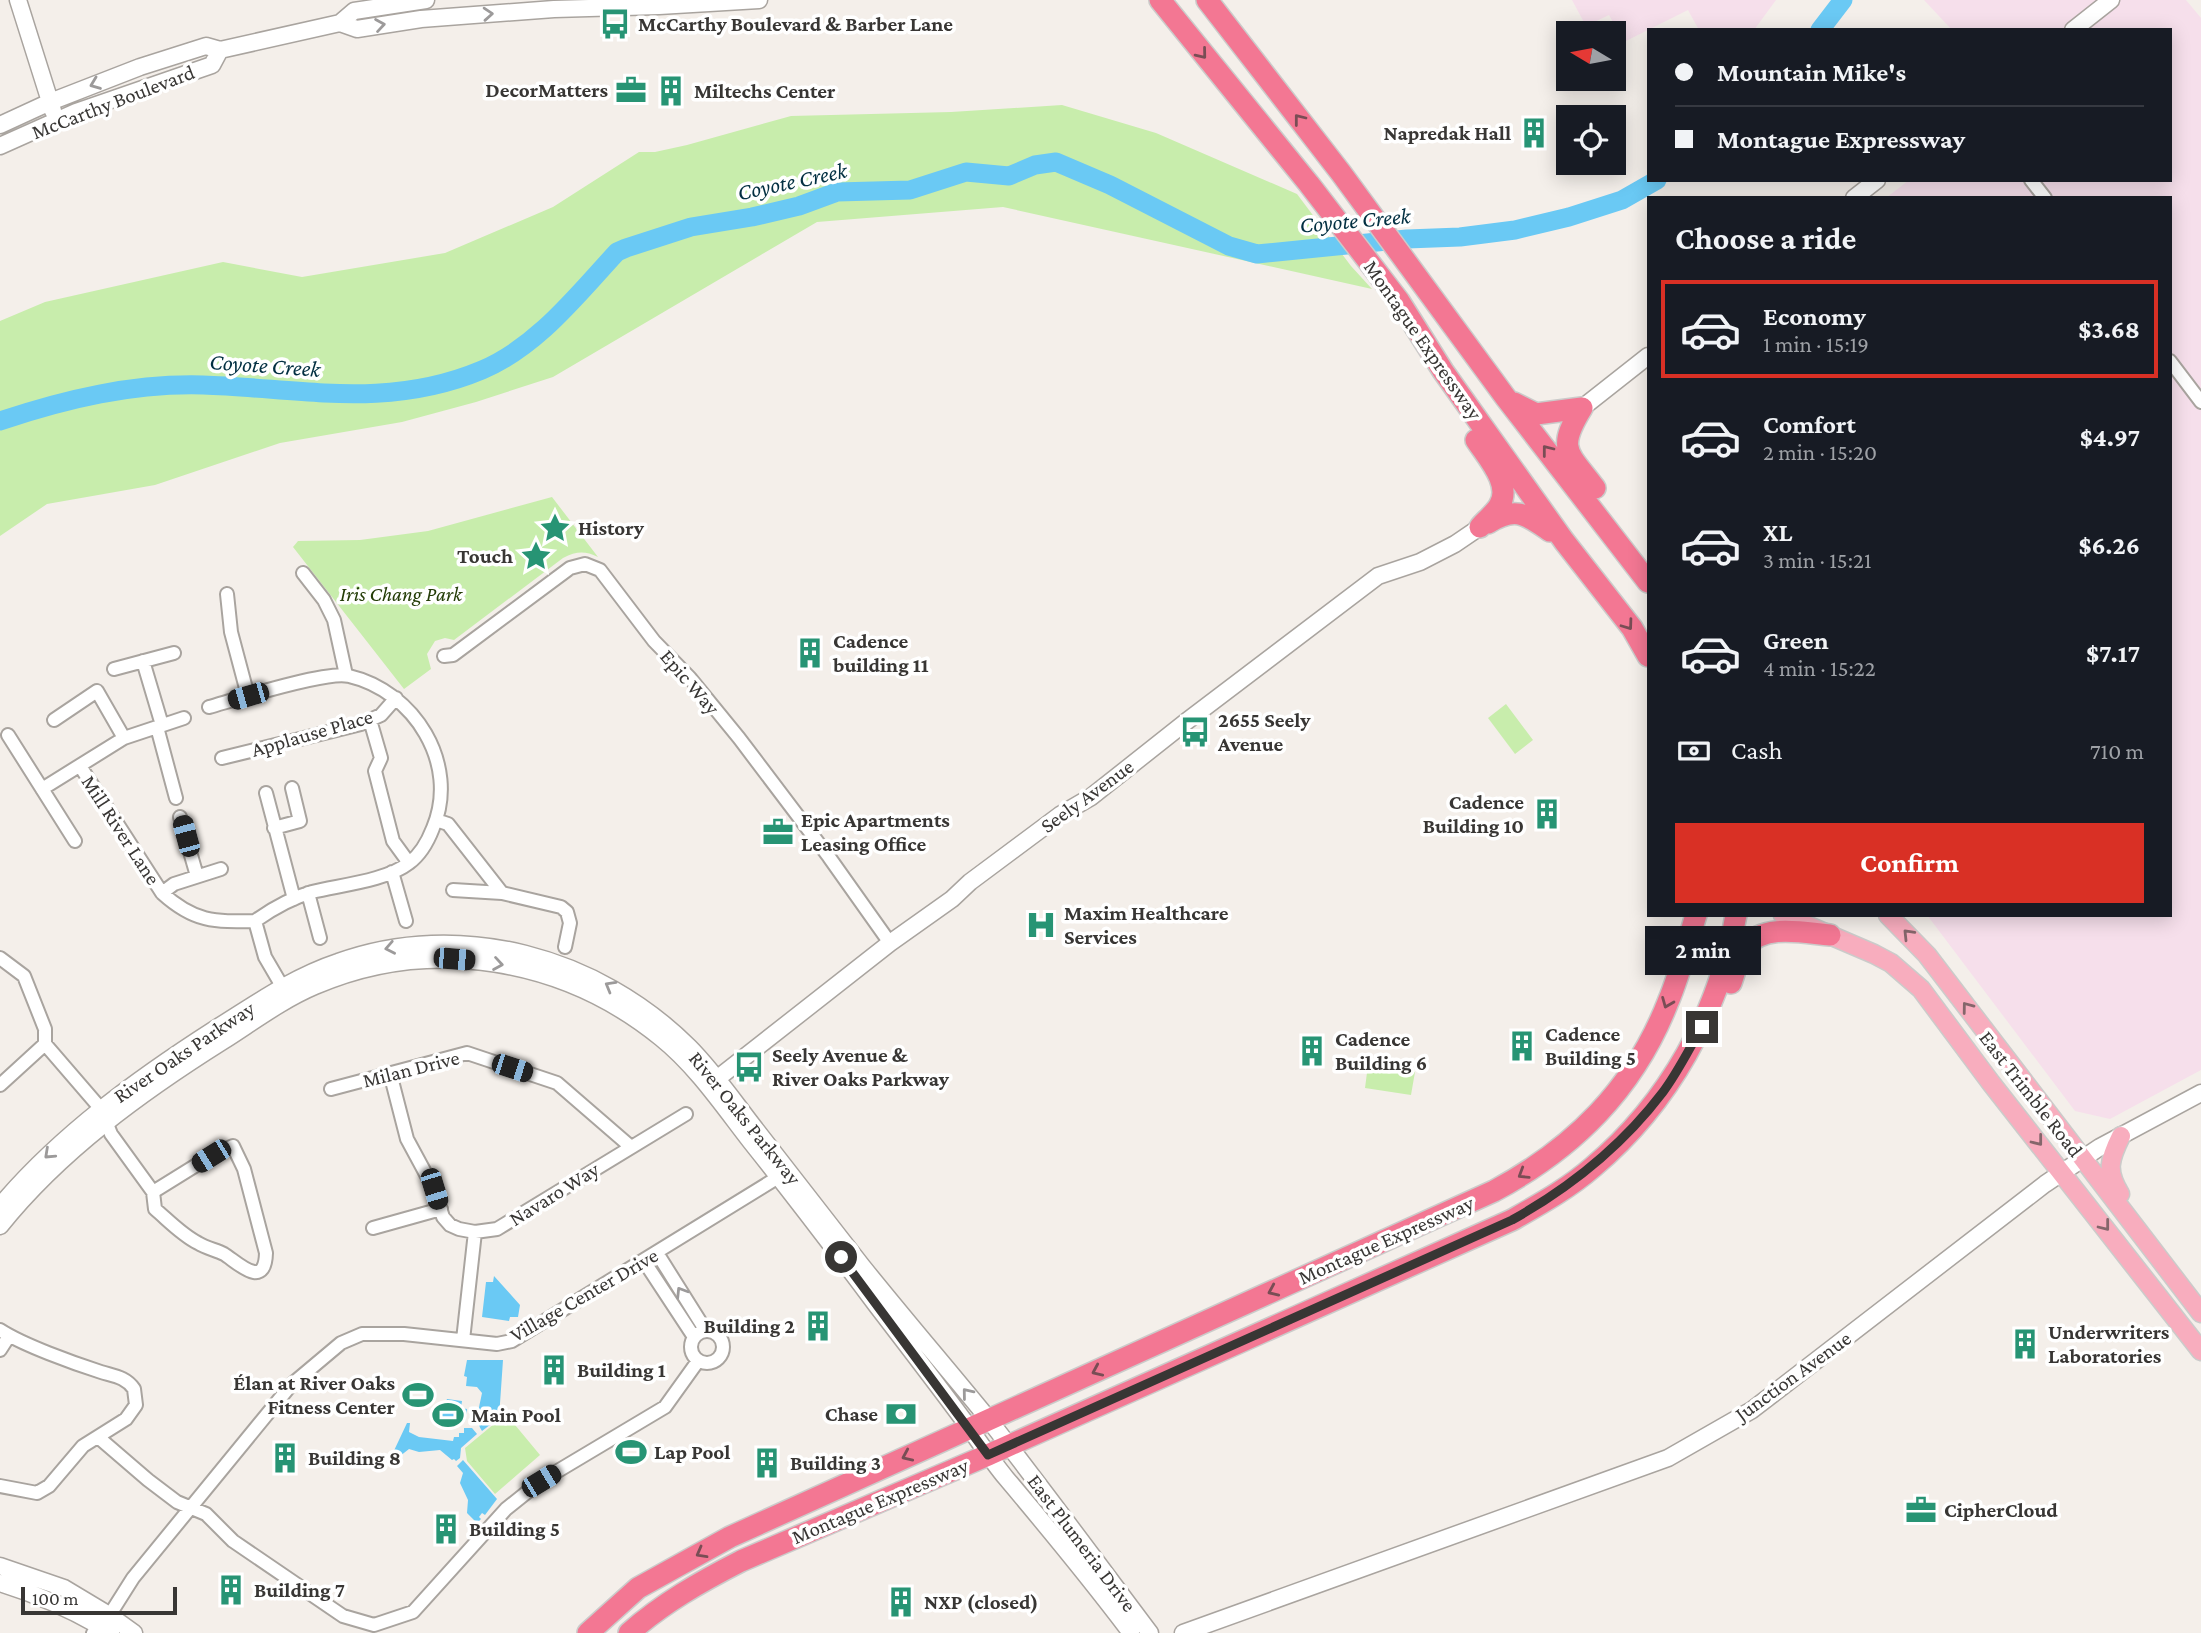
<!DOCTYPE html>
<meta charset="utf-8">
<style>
body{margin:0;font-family:"Crimson Pro",serif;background:#242831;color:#f1f3f6;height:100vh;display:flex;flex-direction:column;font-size:26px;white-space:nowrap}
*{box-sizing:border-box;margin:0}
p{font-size:23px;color:#9ea1a6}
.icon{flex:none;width:38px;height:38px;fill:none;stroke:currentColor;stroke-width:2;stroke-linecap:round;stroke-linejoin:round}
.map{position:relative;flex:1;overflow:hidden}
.drawer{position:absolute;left:1647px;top:196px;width:525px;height:721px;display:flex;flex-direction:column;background:#171b24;border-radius:0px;box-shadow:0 4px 18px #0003}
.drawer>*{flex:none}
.hud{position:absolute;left:1647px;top:28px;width:525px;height:154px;border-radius:0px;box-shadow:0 4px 18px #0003;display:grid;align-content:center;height:154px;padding:0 28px;background:#171b24}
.needle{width:46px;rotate:280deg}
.fabs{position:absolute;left:1556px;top:21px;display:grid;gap:14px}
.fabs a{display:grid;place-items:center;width:70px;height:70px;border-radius:0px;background:#171b24;box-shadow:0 4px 18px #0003;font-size:35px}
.scale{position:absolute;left:21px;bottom:18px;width:156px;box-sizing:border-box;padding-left:7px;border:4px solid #383634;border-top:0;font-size:19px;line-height:24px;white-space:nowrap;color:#383634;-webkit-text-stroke:5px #fff;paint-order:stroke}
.end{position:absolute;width:32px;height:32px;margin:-16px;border:9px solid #383634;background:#fff;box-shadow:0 0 0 4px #fff}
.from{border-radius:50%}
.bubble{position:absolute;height:49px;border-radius:0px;background:#171b24;box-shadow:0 4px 18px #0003;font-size:23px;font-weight:700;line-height:49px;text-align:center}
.car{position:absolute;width:21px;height:42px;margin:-21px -10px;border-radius:9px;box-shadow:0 0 5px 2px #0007;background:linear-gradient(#222 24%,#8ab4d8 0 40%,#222 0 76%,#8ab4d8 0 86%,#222 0)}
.hud b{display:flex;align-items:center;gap:24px;height:66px;font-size:26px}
.hud b+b{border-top:2px solid #363941}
.hud i{width:18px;height:18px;background:#f1f3f6}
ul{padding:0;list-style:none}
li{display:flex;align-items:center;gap:21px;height:98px;margin:0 14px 10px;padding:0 14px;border:4px solid transparent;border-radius:0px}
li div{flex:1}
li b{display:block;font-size:26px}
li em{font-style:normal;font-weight:700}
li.current{border-color:#d93025}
li>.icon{width:63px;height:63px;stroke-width:1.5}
h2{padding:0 28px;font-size:32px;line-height:84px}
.pay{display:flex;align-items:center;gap:18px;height:77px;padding:0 28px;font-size:26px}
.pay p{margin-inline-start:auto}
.cta{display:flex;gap:14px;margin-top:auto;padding:14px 28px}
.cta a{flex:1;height:80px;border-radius:0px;background:#d93025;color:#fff;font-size:28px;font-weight:700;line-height:80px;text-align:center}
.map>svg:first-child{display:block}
.industrial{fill:#f6dfeb}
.green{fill:#c8edac}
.water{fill:#6ac9f4}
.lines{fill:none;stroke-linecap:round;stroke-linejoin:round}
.river{stroke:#6ac9f4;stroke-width:19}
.street-casing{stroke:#a9a49f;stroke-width:16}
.secondary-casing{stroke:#a9a49f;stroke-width:19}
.primary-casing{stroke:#cbcbca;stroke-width:21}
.highway-casing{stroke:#cbcbca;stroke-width:24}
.street{stroke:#fff;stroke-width:12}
.secondary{stroke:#fff;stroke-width:16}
.primary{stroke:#f8adbe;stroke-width:18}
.highway{stroke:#f37793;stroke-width:21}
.oneway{stroke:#9c9a9a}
.oneway2{stroke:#794d55}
.oneway3{stroke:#85666b}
.route{stroke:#383634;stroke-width:9}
.labels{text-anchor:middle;stroke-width:7;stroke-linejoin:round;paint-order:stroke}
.poi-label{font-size:21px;font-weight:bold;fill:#383634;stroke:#fff;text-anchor:start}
.street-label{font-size:21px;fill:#383634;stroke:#fff}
.park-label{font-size:21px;font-style:italic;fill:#233c06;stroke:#fff}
.water-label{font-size:23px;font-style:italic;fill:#022f41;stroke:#fff}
</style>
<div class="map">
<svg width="2201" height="1633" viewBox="0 0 2201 1633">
<rect width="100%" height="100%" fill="#f4efea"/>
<path class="industrial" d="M1572,0H1776L1754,30H1699L1688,10L1624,42L1609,15L1586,26Z
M1924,0H2186L2201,18V1070L2110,1119L2075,1111L1927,915H2170V198H1886L1909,180H2170V30H1952Z"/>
<path class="green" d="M1062,105L1156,133L1297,194L1351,266L1372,289L1003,207L817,222L553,377L476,402L402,422L280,443L155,485L47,504L0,536V321L45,302L223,262L302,277L445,253L553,207L639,152H655L687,145L791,116L951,112Z
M552,497L598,557C585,551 577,551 563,558L454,640L445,638L435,641L427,654L431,669L404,689L293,547L298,541L360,540L428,531Z
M1506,704L1533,740L1515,754L1488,718Z
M1368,1065L1415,1072L1411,1095L1365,1088Z
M506,1414L540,1455L495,1494L467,1461L465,1448Z"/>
<path class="water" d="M494,1276L520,1305L518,1317H510L509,1321L482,1317L486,1282H493Z
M467,1360H503L499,1418L482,1431C474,1420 480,1405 482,1393L477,1387L466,1386L467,1377L464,1376Z
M447,1399L462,1401L461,1408L467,1409L465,1421L456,1420L455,1426L441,1424V1420L430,1419L431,1409L436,1410V1405L441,1406V1401L446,1402Z
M407,1423H410L409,1432L419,1437L453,1441L454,1437H459V1433H464V1428H472L477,1434L461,1448L460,1458L456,1461L454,1459L452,1460L440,1450L419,1452L409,1449L395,1460L391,1457Z
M463,1460L497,1499L485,1515L482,1513L479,1517L481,1519L477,1523L467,1513L468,1500L460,1483L463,1473L457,1466Z"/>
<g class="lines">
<path class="river" d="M1820,30L1843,0
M0,421C66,399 133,383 203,385C300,388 387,410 482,370C538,346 577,295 617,252L626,248L691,227L752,217L799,206L837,192L910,190L966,172L1009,176L1035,165L1056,162L1110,185L1229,246L1257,254L1407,239L1460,237L1515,230L1569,217L1622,200L1657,180"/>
<g class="street-casing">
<path id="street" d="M2031,180L2045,198
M2170,361L2201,402
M303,573L324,600L334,620L346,675
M227,594L231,632L248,696
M444,656L453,655L570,568L585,564L600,570L654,641L690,678L739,738L829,857L890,943
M143,661L162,725
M114,669L174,653
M209,707C234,700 328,670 349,676C414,691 460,764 433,828C428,841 420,855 409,863C386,881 340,885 312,892C291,898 272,909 255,921
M54,720L97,691L124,738
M370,720L381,758L375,771L393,841L409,863
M157,727L176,798
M8,735L75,841
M222,758L361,724L381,715L396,698
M80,766L162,893C194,922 214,922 255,921
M42,789L124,738L184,718
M266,793L294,899
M180,817L197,876
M436,820L448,824L502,893
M274,828L300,821L292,788
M392,872L406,921
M453,890L502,893L561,907L567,912L570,923L565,947
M162,893L174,884L221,869
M308,893L320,938
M255,921L265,957L286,993
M0,958L24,976L45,1029V1044L0,1085
M45,1044L101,1109L111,1134L153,1192
M390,1073L407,1139L434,1189L443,1217L450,1225L459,1229L475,1232L497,1229L686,1114
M331,1089L467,1053L557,1083L631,1147
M233,1146L244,1169L266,1253C265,1291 237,1262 224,1254C216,1250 206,1248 198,1243C182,1235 169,1221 155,1209L153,1192L211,1156Z
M373,1228L441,1209
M657,1253L706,1331
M644,1261L694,1337
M0,1330C23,1345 73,1363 101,1372C114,1376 126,1377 134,1389L136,1405L126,1419L83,1446L49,1486L37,1493L0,1486
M691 1347a16 16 0 1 1 32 0a16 16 0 1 1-32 0Z
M463,1340L475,1232
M0,1350L9,1336
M98,1437L148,1480L177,1502L206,1514L233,1541L343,1616L374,1625L413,1612L506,1509L541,1481L665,1407L698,1361
M93,1633L102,1627L133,1578L291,1385L341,1343L362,1334H404L497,1344L512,1341L785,1173"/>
</g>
<g class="secondary-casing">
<path id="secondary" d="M18,0L53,111
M340,23L357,29L421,19L554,9L659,6L759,0
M2073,30L2111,0
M0,125L50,102L140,67L206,46L220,50L340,23L354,11L426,0
M0,146L76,112L212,65L220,50
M1854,198L1877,180
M1582,408L1648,356
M709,1085L890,943L952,899L970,882L1060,815L1091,797L1187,721L1378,576L1420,562L1455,544L1480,527
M0,1206C60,1135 137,1079 215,1029C255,1004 293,977 338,962C460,918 598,956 689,1047C714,1072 735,1103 757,1131C792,1176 827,1221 862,1266C903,1317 945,1366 986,1416C1042,1488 1096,1561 1150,1633
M0,1226C60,1151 142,1092 223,1041C253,1022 282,1000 315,986C431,936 564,959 661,1038C696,1066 723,1106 751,1142C794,1196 836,1251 877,1306C907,1345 936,1383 965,1422C979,1441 991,1460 1006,1478C1049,1529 1091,1580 1131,1633
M0,1566L64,1588L109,1615L134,1633
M0,1583C39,1595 76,1611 111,1633
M1183,1633L1668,1458L1752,1410L2045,1184L2100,1147L2201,1093"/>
</g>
<g class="primary-casing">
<path id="primary" d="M1783,915L1874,954L1891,963L1921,989L1991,1083L2201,1351
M1888,915L1927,955L2201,1313
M2120,1194C2106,1171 2109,1160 2121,1136"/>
</g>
<g class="highway-casing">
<path id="highway" d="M1160,0L1309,184L1399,301L1443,371L1564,541L1632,628L1648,656
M1207,0L1341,173L1506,398L1648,582
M1514,403L1536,414L1582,408
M1582,408C1556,450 1568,452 1595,488
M1476,440C1487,457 1513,485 1499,506C1494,514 1486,520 1480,527
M1488,523C1516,506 1525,514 1550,531
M1731,983C1735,972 1738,957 1745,947C1764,923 1804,933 1830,935
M588,1633L638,1588L730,1537L1494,1191C1574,1148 1634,1089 1668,1002C1680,974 1687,944 1696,915
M629,1633C663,1603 700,1582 741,1561L988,1455L1512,1220C1540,1204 1569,1188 1593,1167C1669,1103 1719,1013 1736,915"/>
</g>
<use href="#street" class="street"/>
<use href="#secondary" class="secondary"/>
<use href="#primary" class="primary"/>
<use href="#highway" class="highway"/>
</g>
<defs><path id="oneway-chevron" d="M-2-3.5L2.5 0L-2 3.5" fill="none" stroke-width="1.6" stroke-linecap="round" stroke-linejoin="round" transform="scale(1.75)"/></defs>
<g class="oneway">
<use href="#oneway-chevron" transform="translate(488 14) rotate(-4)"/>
<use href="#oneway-chevron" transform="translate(380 25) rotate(-9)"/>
<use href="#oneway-chevron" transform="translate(95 84) rotate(159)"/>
<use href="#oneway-chevron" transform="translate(390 948) rotate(169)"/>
<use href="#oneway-chevron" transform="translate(498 964) rotate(9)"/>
<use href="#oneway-chevron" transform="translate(610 986) rotate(-150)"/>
<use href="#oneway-chevron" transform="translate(49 1154) rotate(137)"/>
<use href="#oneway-chevron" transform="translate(681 1292) rotate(-122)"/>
<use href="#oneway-chevron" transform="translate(967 1393) rotate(-129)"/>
</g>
<g class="oneway2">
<use href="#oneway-chevron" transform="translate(1202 54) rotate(51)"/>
<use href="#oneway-chevron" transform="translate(1299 119) rotate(-128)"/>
<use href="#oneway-chevron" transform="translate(1547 450) rotate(-128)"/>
<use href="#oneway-chevron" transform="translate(1628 625) rotate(54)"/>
<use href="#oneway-chevron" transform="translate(1667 1003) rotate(112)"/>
<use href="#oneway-chevron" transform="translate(1523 1174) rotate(148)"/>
<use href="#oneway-chevron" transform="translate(1273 1291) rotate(156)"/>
<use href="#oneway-chevron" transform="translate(1097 1371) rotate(156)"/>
<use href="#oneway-chevron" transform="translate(907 1456) rotate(156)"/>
<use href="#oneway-chevron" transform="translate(701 1553) rotate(151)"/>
</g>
<g class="oneway3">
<use href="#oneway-chevron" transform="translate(1908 934) rotate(-134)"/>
<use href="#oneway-chevron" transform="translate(1967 1007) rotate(-127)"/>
<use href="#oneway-chevron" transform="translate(2038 1141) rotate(52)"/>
<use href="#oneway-chevron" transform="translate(2105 1226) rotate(52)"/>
</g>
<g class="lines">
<path class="route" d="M841,1257L988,1455L1512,1220C1571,1187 1622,1146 1663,1092C1678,1072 1689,1049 1702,1027"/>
</g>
<defs>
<g id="bus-bare" transform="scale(2.415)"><path d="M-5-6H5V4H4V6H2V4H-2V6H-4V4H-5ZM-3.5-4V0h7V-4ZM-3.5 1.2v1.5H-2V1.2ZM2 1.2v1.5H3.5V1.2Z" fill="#279474" stroke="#fff" stroke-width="2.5" paint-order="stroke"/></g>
<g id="office-bare" transform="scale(2.415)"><path d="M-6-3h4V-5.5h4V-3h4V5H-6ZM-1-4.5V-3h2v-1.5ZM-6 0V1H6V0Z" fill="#279474" stroke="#fff" stroke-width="2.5" paint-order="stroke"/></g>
<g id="building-bare" transform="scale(2.415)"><path d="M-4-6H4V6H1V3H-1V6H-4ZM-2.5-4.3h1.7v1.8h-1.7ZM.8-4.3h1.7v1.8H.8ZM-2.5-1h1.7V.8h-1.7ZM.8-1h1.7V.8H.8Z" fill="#279474" stroke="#fff" stroke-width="2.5" paint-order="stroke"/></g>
<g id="sight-bare" transform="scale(2.415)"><path d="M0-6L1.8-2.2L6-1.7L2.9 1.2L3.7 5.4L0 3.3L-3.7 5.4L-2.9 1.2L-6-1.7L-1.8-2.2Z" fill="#279474" stroke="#fff" stroke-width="2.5" paint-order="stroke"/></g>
<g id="hospital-bare" transform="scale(2.415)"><path d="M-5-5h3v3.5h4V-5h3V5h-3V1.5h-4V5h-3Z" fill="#279474" stroke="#fff" stroke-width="2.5" paint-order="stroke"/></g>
<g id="stadium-bare" transform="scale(2.415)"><path d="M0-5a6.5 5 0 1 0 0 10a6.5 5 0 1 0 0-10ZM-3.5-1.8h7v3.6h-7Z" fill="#279474" stroke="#fff" stroke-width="2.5" paint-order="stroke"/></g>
<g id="bank-bare" transform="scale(2.415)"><path d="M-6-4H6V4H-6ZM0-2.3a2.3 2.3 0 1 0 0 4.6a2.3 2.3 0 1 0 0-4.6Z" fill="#279474" stroke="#fff" stroke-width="2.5" paint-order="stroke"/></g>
</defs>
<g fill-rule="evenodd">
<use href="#bus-bare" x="615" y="24"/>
<use href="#office-bare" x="631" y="90"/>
<use href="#building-bare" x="671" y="91"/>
<use href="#building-bare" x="1534" y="133"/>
<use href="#sight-bare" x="555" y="528"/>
<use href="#sight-bare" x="536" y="556"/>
<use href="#building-bare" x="810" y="653"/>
<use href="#bus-bare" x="1195" y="732"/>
<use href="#building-bare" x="1547" y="814"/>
<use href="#office-bare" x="778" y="832"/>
<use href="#hospital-bare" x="1041" y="925"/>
<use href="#building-bare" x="1522" y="1046"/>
<use href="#building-bare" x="1312" y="1051"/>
<use href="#bus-bare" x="749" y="1067"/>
<use href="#building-bare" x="818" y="1326"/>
<use href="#building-bare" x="2025" y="1344"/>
<use href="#building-bare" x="554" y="1370"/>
<use href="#stadium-bare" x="418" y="1395"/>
<use href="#bank-bare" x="901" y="1414"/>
<use href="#stadium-bare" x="448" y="1415"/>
<use href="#stadium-bare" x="631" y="1452"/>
<use href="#building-bare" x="285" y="1458"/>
<use href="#building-bare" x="767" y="1463"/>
<use href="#office-bare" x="1921" y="1510"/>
<use href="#building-bare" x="446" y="1529"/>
<use href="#building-bare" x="231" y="1590"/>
<use href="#building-bare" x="901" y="1602"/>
</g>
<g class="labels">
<g class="poi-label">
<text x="638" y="31">McCarthy Boulevard &amp; Barber Lane</text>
<text x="608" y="97" text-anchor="end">DecorMatters</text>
<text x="694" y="98">Miltechs Center</text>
<text x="1511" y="140" text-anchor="end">Napredak Hall</text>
<text x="578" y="535">History</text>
<text x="513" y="563" text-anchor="end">Touch</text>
<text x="833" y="648">Cadence<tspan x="833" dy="24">building 11</tspan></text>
<text x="1218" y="727">2655 Seely<tspan x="1218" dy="24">Avenue</tspan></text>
<text x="1524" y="809" text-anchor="end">Cadence<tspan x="1524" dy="24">Building 10</tspan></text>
<text x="801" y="827">Epic Apartments<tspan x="801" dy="24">Leasing Office</tspan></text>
<text x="1064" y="920">Maxim Healthcare<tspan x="1064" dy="24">Services</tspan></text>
<text x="1545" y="1041">Cadence<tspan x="1545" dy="24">Building 5</tspan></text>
<text x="1335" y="1046">Cadence<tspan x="1335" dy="24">Building 6</tspan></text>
<text x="772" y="1062">Seely Avenue &amp;<tspan x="772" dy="24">River Oaks Parkway</tspan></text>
<text x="795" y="1333" text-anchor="end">Building 2</text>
<text x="2048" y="1339">Underwriters<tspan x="2048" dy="24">Laboratories</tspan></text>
<text x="577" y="1377">Building 1</text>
<text x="395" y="1390" text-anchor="end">Élan at River Oaks<tspan x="395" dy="24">Fitness Center</tspan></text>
<text x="878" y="1421" text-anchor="end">Chase</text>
<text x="471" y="1422">Main Pool</text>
<text x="654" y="1459">Lap Pool</text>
<text x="308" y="1465">Building 8</text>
<text x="790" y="1470">Building 3</text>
<text x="1944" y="1517">CipherCloud</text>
<text x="469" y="1536">Building 5</text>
<text x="254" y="1597">Building 7</text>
<text x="924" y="1609">NXP (closed)</text>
</g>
<g class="street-label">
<text transform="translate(113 102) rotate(-21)" y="7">McCarthy Boulevard</text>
<text transform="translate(1423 340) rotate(55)" y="7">Montague Expressway</text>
<text transform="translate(690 682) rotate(49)" y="7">Epic Way</text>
<text transform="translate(312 733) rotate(-16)" y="7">Applause Place</text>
<text transform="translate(1087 796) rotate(-36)" y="7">Seely Avenue</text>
<text transform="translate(121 830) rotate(57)" y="7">Mill River Lane</text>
<text transform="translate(184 1052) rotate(-34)" y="7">River Oaks Parkway</text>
<text transform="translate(411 1069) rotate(-14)" y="7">Milan Drive</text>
<text transform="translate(2031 1094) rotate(52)" y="7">East Trimble Road</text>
<text transform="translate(745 1118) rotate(51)" y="7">River Oaks Parkway</text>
<text transform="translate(554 1194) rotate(-32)" y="7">Navaro Way</text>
<text transform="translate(1386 1240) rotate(-24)" y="7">Montague Expressway</text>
<text transform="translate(584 1295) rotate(-30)" y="7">Village Center Drive</text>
<text transform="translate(1793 1376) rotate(-36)" y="7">Junction Avenue</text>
<text transform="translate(880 1501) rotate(-23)" y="7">Montague Expressway</text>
<text transform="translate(1082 1543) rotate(53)" y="7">East Plumeria Drive</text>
</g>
<g class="park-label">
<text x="401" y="601">Iris Chang Park</text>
</g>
<g class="water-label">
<text transform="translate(792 181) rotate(-12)" y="8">Coyote Creek</text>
<text transform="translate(1355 220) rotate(-5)" y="8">Coyote Creek</text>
<text transform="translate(265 365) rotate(4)" y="8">Coyote Creek</text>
</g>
</g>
</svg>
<div class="fabs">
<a><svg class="needle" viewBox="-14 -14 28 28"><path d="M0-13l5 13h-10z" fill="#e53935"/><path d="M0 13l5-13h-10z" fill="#9ea1a6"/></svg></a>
<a><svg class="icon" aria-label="locate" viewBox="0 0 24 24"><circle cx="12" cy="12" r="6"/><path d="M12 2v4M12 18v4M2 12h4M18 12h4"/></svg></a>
</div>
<div class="scale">100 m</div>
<i class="end from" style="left:841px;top:1257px"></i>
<i class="end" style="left:1702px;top:1027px"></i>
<div class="bubble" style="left:1645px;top:926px;width:116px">2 min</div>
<i class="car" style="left:248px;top:696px;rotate:254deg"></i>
<i class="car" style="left:186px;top:836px;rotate:345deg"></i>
<i class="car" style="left:454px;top:959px;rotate:95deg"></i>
<i class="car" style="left:512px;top:1068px;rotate:108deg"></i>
<i class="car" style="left:211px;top:1156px;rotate:238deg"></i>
<i class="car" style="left:434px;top:1189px;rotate:163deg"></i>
<i class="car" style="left:541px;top:1481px;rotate:59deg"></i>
<div class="hud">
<b><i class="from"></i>Mountain Mike's</b>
<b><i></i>Montague Expressway</b>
</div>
<section class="drawer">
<h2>Choose a ride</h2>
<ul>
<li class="current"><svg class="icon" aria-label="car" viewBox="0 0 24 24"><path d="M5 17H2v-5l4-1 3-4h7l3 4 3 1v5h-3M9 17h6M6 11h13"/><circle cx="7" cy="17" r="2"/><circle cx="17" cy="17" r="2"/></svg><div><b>Economy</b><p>1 min · 15:19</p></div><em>$3.68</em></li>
<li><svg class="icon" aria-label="car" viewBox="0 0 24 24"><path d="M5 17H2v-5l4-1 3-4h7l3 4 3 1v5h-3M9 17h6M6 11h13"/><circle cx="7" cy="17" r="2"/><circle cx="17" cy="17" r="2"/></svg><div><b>Comfort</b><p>2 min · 15:20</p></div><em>$4.97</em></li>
<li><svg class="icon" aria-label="car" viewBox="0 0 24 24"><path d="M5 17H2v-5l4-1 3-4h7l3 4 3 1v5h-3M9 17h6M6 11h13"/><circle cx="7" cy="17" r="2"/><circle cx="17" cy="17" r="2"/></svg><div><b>XL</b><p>3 min · 15:21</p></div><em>$6.26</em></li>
<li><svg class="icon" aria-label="car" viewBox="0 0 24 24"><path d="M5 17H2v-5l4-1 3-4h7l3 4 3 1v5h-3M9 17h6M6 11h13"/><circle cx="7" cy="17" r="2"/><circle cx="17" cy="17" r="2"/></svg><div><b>Green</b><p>4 min · 15:22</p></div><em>$7.17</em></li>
</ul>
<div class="pay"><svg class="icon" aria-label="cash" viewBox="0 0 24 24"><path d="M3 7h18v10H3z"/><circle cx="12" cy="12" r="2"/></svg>Cash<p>710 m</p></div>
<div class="cta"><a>Confirm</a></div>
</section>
</div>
